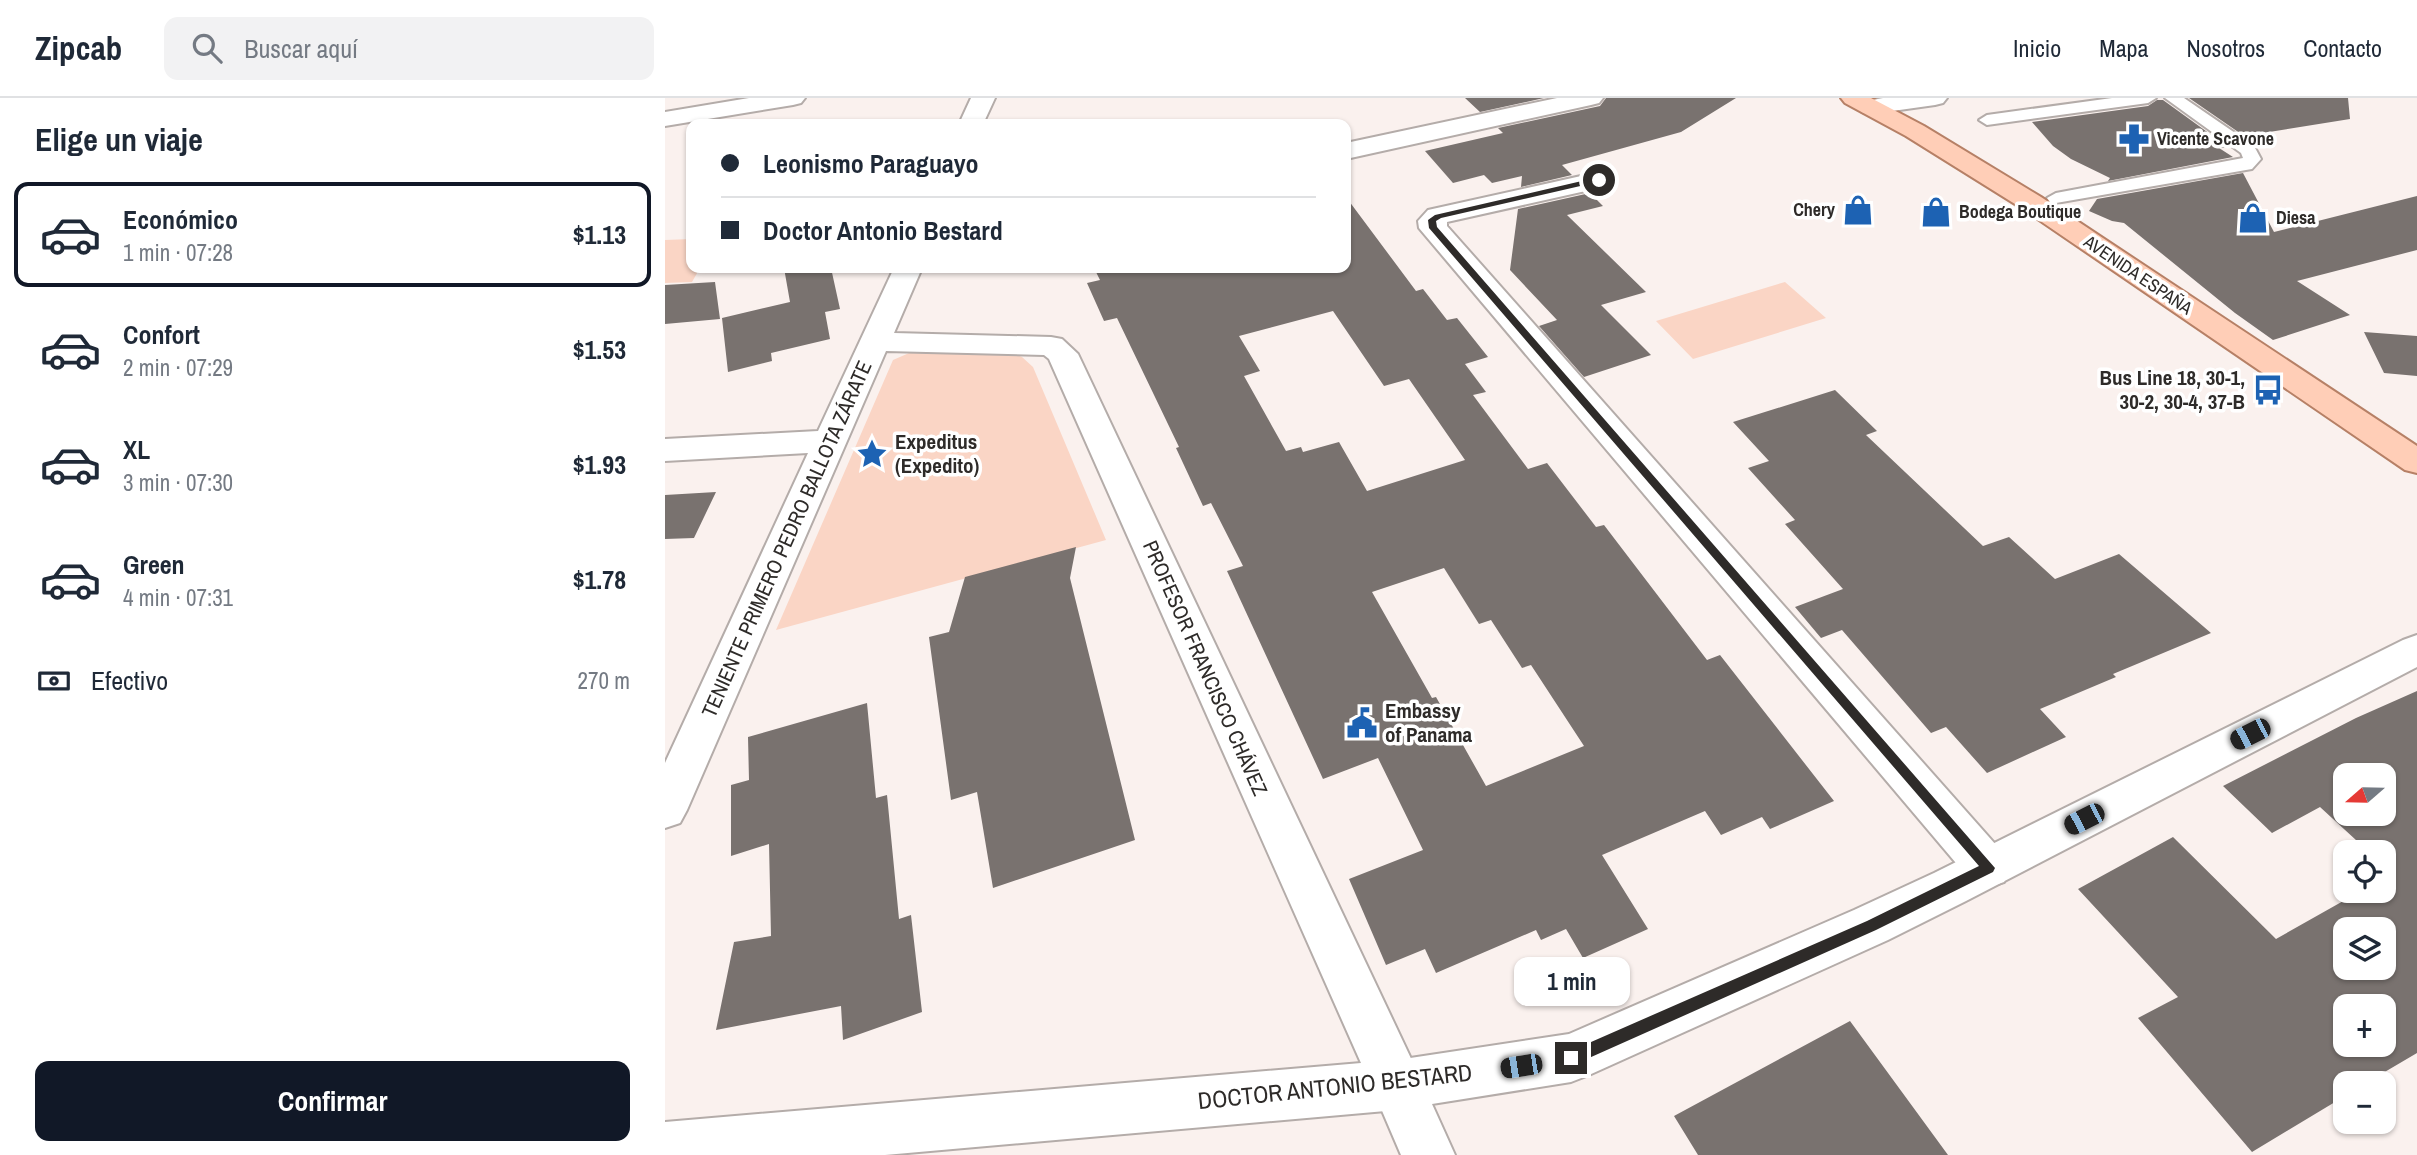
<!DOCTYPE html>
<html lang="es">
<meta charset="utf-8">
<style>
body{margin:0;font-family:"Archivo Narrow",sans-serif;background:#f2f2f3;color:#1f2937;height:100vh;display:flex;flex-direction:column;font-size:26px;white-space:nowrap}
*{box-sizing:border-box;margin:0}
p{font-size:23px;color:#747a83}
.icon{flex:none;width:38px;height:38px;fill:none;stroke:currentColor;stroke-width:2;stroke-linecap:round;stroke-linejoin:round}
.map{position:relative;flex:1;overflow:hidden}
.panel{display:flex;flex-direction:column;background:#fff;width:665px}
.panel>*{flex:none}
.banner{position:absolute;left:21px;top:21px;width:665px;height:154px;border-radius:14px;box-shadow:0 2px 5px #0004;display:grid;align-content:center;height:154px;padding:0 35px;background:#fff}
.needle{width:46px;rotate:250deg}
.controls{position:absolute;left:1668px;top:665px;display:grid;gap:14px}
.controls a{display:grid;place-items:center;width:63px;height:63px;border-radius:14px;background:#fff;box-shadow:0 2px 5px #0004;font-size:35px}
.end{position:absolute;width:32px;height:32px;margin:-16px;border:9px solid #2e2b29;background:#fff;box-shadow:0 0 0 4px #fff}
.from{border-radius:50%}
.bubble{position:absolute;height:49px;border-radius:14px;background:#fff;box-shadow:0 2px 5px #0004;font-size:23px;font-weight:700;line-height:49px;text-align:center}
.car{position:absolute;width:21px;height:42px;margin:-21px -10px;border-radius:9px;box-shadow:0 0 5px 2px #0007;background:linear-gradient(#222 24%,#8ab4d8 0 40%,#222 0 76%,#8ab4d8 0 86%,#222 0)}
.banner b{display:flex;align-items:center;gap:24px;height:66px;font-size:26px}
.banner b+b{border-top:2px solid #e0e1e3}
.banner i{width:18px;height:18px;background:#1f2937}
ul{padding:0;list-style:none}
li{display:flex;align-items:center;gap:21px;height:105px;margin:0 14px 10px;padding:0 21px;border:4px solid transparent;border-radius:14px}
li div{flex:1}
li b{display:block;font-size:26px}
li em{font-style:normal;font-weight:700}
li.active{border-color:#111827}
li>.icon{width:63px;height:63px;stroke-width:1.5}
h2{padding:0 35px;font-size:32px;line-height:84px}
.pay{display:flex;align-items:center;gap:18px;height:77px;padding:0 35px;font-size:26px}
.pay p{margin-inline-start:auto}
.action{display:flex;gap:14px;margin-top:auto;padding:14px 35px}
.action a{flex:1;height:80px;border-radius:14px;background:#111827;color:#fff;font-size:28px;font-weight:700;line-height:80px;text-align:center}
header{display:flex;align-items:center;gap:42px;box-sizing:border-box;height:98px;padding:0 35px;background:#fff;border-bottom:2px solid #e0e1e3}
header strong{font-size:33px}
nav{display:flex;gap:38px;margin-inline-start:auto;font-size:24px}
.search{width:490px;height:63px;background:#f2f2f3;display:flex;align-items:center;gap:18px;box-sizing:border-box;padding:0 24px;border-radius:14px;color:#747a83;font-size:26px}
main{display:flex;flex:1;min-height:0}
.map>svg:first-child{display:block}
.green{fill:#fad5c5}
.building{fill:#79726f;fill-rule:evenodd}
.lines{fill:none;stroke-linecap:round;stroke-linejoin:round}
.lane-casing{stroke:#b4aca9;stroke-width:4}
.street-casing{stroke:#b4aca9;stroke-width:4}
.secondary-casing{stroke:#b4aca9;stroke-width:4}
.primary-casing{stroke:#b68066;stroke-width:4}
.lane{fill:#fff;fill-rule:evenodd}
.street{fill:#fff;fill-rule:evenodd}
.secondary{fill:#fff;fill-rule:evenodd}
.primary{fill:#ffceb7;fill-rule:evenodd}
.route{fill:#2e2b29}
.labels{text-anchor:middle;stroke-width:7;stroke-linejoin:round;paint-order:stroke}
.far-poi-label{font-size:18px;font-weight:bold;fill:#2e2b29;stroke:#fff;text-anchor:start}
.far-street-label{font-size:18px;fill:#2e2b29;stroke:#fff}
.poi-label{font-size:21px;font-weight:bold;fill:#2e2b29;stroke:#fff;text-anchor:start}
.street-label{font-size:21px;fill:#2e2b29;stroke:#fff}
.near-street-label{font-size:24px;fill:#2e2b29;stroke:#fff}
</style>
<header>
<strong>Zipcab</strong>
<div class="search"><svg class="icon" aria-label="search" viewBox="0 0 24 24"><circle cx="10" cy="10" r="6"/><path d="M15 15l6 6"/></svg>Buscar aquí</div>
<nav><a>Inicio</a><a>Mapa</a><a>Nosotros</a><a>Contacto</a></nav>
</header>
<main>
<section class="panel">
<h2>Elige un viaje</h2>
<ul>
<li class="active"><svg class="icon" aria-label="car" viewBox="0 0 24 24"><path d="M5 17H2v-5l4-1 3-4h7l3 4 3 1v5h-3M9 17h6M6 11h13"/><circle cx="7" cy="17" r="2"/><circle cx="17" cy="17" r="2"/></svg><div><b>Económico</b><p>1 min · 07:28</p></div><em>$1.13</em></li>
<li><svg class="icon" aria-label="car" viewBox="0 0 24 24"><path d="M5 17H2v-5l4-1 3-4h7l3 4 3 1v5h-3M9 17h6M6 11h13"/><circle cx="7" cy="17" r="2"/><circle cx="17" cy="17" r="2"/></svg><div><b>Confort</b><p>2 min · 07:29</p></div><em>$1.53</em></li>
<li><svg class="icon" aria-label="car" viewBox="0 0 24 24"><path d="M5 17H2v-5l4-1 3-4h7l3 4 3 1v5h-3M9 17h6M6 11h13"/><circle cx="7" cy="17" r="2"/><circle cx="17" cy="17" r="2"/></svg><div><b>XL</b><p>3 min · 07:30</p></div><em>$1.93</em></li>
<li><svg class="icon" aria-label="car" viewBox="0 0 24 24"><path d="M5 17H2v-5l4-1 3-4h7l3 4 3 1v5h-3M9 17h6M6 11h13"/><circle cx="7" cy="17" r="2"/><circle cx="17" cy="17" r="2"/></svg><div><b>Green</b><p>4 min · 07:31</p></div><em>$1.78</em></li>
</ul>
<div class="pay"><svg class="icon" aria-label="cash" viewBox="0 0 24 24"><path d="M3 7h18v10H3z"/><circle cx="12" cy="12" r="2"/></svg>Efectivo<p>270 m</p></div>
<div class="action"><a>Confirmar</a></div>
</section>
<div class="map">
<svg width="1752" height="1057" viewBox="0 0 1752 1057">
<rect width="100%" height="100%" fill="#faf1ee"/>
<path class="green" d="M26,141V170H35L27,184L0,185V142Z
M1120,184L1161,220L1028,261L991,223Z
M258,249L344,253L357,259L368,269L441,442L111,532L228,262Z"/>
<path class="building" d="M800,0H879L815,14Z
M941,0H1071L1016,34L897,67L907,77L856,89L857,78L827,85L819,77L788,85L760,53L838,35L833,30L935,8Z
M1524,0H1683L1685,21L1579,38Z
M1492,2H1498L1563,49L1554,50L1568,59L1443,83L1445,80L1406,61L1388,48L1367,24L1483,8Z
M1578,75L1609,134L1752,98V152L1632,183L1685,217L1608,242L1570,215L1459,125L1447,123L1424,113L1432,101Z
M925,95L938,108L902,117L981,194L936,207L986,257L919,279L874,228L892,222L845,172L853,111Z
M681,99L751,193L758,191L782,222L792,220L823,259L800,266L821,294L808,297L863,371L882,365L931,429L939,427L1042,562L1055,557L1169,703L1105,731L1097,719L1056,737L1040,713L937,757L983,831L918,860L901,831L876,842L871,832L771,875L760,851L721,867L684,781L758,752L713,660L658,681L562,473L578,468L546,405L538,408L511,350L514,349L452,220L439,223L422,185L435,182L429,170H681ZM668,213L719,288L744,281L800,362L702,393L674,344L638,354L636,349L621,353L579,278L595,273L574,238ZM779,470L814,526L826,522L857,570L866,567L919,648L821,688L771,599L767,600L707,494Z
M119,170H166L175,211L160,214L165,241L106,255L107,263L63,274L57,220L125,204Z
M50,184L55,221L0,226V187Z
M1699,234L1752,238V278L1719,275Z
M1170,292L1212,333L1201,337L1318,448L1344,439L1390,481L1454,456L1546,535L1448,576L1451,579L1375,611L1401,639L1322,675L1281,629L1266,635L1177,532L1156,540L1130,509L1178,491L1120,426L1130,422L1083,370L1104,363L1068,324Z
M51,394L29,440L0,441V397Z
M411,449L405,480L470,742L328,790L312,694L286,702L264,539L284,534L300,479Z
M1752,593V955L1701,985H1680V998L1587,1054L1473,920L1513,899L1413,791L1508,739L1611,841L1696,793H1718V780L1727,775L1718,767V754H1704L1655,709L1607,735L1558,688L1691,620ZM1680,677H1718V716H1680ZM1680,831H1718V870H1680ZM1680,908H1718V947H1680Z
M202,605L211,700L222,697L234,821L246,817L257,914L178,942L176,908L51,932L69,844L106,838L104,746L66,758V687L84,682L83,639Z
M1185,923L1283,1057H1033L1009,1018Z"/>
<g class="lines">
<g class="lane-casing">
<path id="lane" d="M1447,0H1491L1483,5L1322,27L1314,22L1322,17Z
M1500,0H1519L1589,48L1596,61L1587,71L1581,72L1391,105L1385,104L1382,100L1391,95L1578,60L1576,55Z"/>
</g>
<g class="street-casing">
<path id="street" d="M84,0H140L136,5L128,7L0,28V14Z
M306,0H330L318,26H294Z
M892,0H938L934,5L926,7L681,61V45Z
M934,74L943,76L947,82L943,88L782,124V128L1339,756L1346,770L1339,784L1323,789L1307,784L754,130L753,123L763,112Z
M229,170H257L229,235L386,239L397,241L413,256L750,969L758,987L750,1005L732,1012L220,1057H0V1024L696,965L384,261L379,257L221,253L22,712L15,725L0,730V665L143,355L0,363V341L153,333Z"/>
</g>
<g class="secondary-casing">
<path id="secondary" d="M1218,0H1282L1278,5L1270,7L1206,16L1197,14L1194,9L1197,4Z
M1752,537V569L1301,803L1223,842L924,977L906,984L767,1006L790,1057H736L706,987L714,969L732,962L904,936L1189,812L1269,775L1738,542Z"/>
</g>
<g class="primary-casing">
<path id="primary" d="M1176,0H1206L1259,28L1376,99L1752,348V375L1740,372L1358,111L1241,38L1180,5Z"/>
</g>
<use href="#lane" class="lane"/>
<use href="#street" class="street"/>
<use href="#secondary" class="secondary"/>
<use href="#primary" class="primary"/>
</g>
<path class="route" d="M934,79L937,83L776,120L771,123L772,129L1330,770L1328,774L1211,832L906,968L901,965L898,960L901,955L1202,823L1314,768L764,130L763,122L770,117Z"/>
<defs>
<g id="pharmacy-bare" transform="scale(2.415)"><path d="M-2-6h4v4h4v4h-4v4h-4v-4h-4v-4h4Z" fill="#1d62b3" stroke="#fff" stroke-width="2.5" paint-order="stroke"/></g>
<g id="shop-bare" transform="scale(2.415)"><path d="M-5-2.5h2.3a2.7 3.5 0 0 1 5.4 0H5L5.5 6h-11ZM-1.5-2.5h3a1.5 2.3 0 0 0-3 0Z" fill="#1d62b3" stroke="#fff" stroke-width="2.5" paint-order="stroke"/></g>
<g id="bus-bare" transform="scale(2.415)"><path d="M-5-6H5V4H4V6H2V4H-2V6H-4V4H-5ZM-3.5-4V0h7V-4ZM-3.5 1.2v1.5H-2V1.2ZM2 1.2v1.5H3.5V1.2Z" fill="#1d62b3" stroke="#fff" stroke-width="2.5" paint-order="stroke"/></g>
<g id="sight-bare" transform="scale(2.415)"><path d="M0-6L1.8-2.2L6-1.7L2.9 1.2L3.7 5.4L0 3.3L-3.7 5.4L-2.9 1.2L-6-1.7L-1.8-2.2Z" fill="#1d62b3" stroke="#fff" stroke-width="2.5" paint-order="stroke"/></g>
<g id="civic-bare" transform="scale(2.415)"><path d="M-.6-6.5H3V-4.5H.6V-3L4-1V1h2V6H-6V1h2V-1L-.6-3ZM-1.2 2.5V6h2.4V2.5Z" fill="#1d62b3" stroke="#fff" stroke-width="2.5" paint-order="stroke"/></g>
</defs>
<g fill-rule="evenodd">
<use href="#pharmacy-bare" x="1469" y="41"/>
<use href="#shop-bare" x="1193" y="112"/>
<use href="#shop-bare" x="1271" y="114"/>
<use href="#shop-bare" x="1588" y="120"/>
<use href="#bus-bare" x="1603" y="292"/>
<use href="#sight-bare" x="207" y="356"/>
<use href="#civic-bare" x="697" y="625"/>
</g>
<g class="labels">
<g class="far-poi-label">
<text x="1492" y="47">Vicente Scavone</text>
<text x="1170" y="118" text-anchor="end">Chery</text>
<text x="1294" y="120">Bodega Boutique</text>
<text x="1611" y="126">Diesa</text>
</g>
<g class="far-street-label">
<text transform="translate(1473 177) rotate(34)" y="6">AVENIDA ESPAÑA</text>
</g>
<g class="poi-label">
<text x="1580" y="287" text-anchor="end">Bus Line 18, 30-1,<tspan x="1580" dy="24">30-2, 30-4, 37-B</tspan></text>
<text x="230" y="351">Expeditus<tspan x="230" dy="24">(Expedito)</tspan></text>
<text x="720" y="620">Embassy<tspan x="720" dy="24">of Panama</tspan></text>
</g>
<g class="street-label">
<text transform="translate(122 441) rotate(-66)" y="7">TENIENTE PRIMERO PEDRO BALLOTA ZÁRATE</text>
<text transform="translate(540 570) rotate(66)" y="7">PROFESOR FRANCISCO CHÁVEZ</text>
</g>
<g class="near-street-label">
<text transform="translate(670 989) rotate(-6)" y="8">DOCTOR ANTONIO BESTARD</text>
</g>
</g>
</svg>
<div class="controls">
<a><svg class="needle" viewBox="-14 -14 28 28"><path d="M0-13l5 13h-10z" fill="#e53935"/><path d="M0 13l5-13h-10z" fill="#747a83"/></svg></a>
<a><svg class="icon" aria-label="locate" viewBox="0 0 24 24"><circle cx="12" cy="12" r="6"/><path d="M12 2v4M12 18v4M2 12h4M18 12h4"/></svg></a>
<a><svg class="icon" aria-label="layers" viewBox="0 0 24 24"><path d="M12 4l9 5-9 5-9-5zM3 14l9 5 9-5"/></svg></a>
<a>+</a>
<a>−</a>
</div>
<i class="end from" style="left:934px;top:82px"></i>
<i class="end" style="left:906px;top:960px"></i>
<div class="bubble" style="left:849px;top:859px;width:116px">1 min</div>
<i class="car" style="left:1585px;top:636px;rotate:243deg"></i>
<i class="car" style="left:1419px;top:721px;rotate:243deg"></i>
<i class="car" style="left:856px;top:968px;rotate:261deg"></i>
<div class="banner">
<b><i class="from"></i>Leonismo Paraguayo</b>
<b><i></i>Doctor Antonio Bestard</b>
</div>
</div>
</main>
